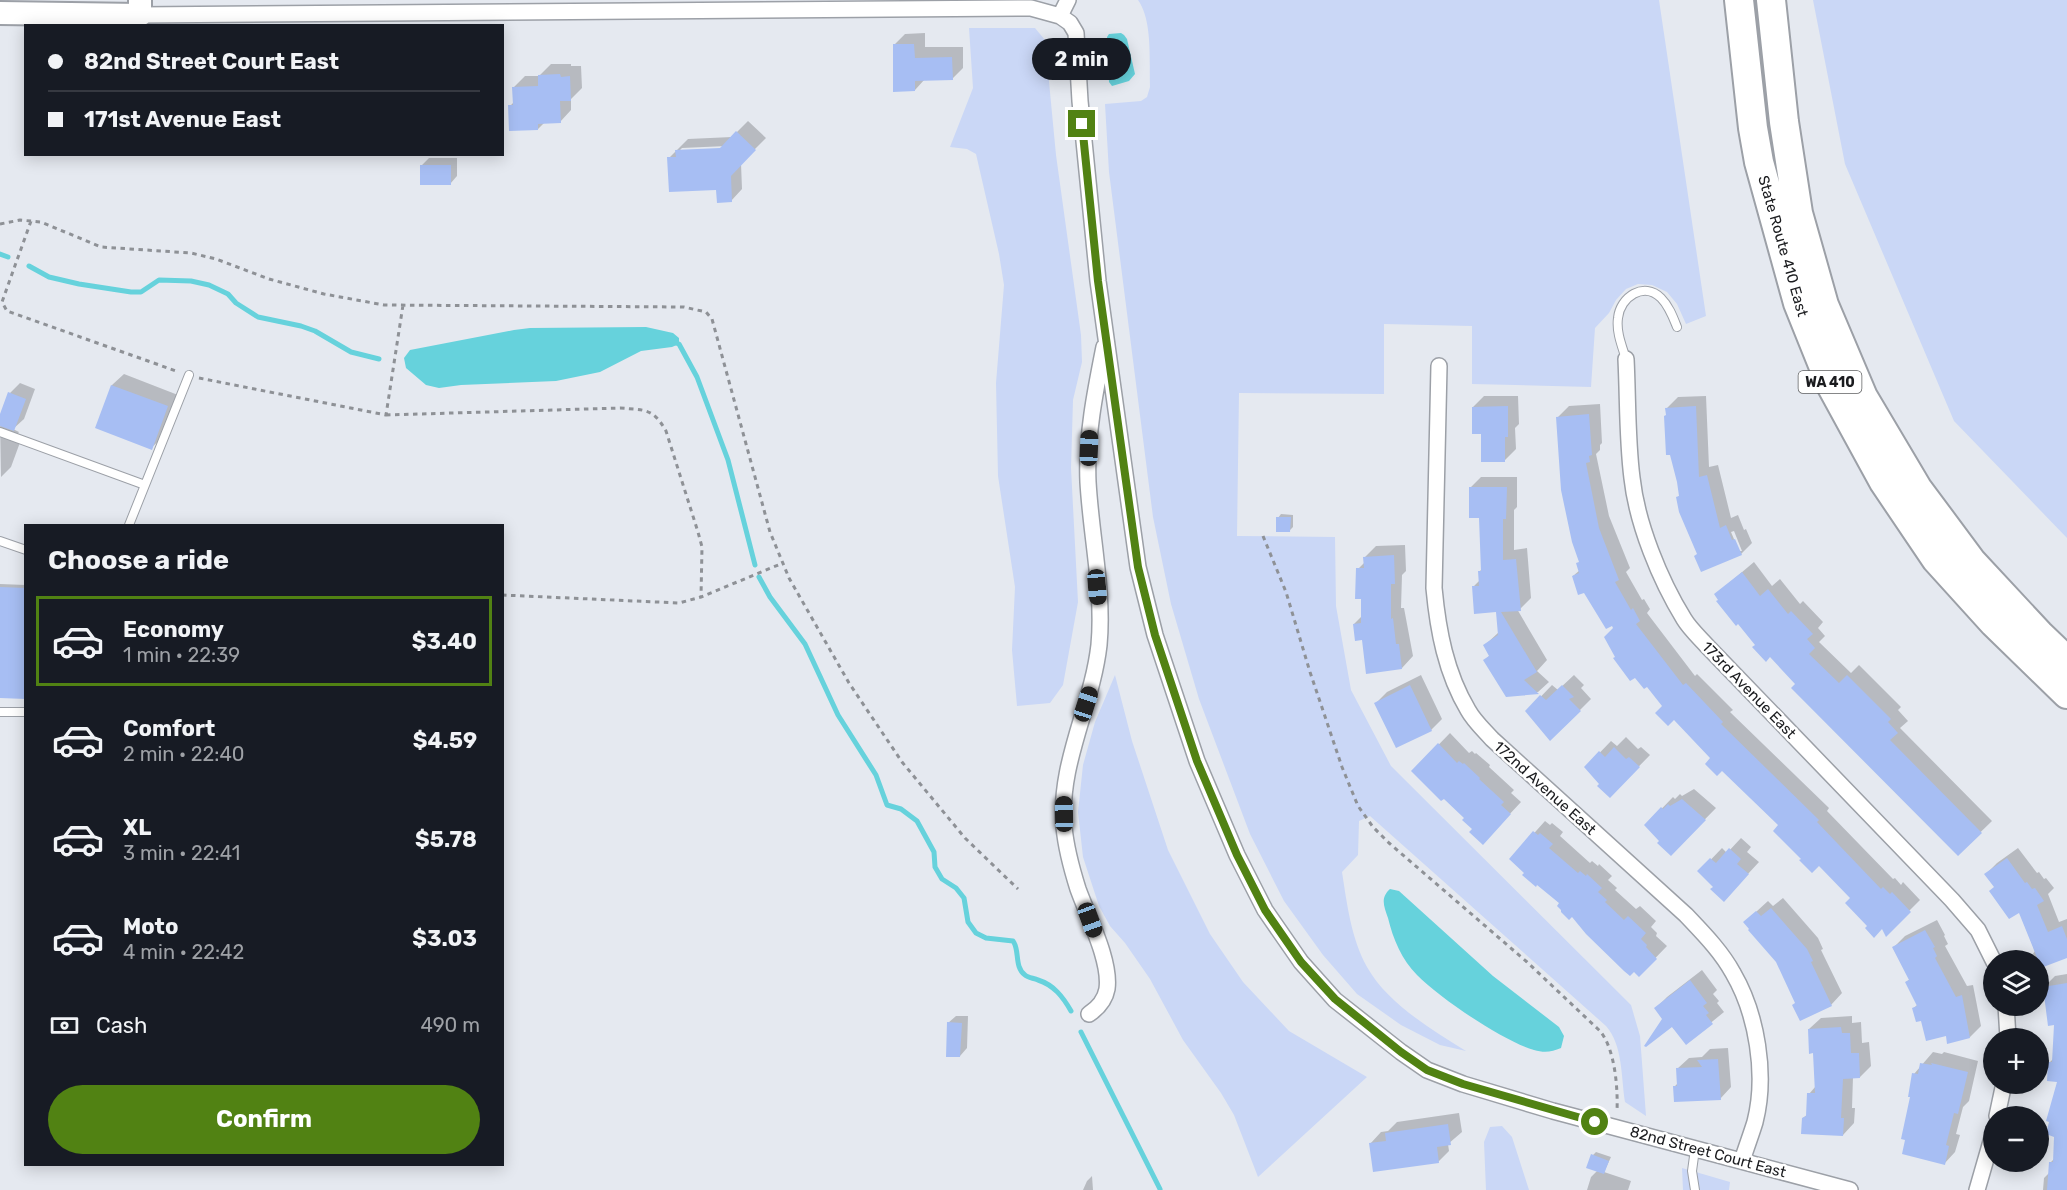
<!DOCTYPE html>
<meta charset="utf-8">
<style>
body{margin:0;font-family:Rubik,sans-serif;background:#20242c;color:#f1f3f6;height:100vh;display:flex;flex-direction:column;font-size:22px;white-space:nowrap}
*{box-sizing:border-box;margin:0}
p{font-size:20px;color:#9ea1a6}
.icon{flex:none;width:33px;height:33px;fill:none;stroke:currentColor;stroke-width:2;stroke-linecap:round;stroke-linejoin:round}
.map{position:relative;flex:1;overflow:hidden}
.side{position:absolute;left:24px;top:524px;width:480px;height:642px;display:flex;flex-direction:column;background:#171b24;border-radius:0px;box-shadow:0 3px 15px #0003}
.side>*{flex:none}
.guide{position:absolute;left:24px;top:24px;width:480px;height:132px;border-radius:0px;box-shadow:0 3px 15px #0003;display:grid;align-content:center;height:132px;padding:0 24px;background:#171b24}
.fabs{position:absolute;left:1983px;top:950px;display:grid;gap:12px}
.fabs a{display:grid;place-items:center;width:66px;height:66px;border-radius:50%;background:#171b24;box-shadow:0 3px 15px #0003;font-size:30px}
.end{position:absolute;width:27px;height:27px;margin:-14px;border:8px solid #518213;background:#fff;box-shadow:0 0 0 3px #fff}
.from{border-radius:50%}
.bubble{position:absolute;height:42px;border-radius:21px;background:#171b24;box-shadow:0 3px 15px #0003;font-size:20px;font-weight:700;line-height:42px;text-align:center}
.car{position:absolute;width:18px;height:36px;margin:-18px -9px;border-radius:8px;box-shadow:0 0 4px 2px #0007;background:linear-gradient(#222 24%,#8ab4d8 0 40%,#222 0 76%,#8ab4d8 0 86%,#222 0)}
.guide b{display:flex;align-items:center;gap:21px;height:57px;font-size:22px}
.guide b+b{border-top:2px solid #363941}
.guide i{width:15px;height:15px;background:#f1f3f6}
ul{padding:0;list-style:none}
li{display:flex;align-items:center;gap:18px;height:90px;margin:0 12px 9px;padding:0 12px;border:3px solid transparent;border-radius:0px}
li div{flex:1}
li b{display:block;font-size:22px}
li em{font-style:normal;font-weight:700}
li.selected{border-color:#518213}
li>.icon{width:54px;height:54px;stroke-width:1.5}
h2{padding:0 24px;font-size:27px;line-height:72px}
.pay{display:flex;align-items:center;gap:15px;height:66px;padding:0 24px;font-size:22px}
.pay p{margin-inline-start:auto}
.button{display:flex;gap:12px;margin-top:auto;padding:12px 24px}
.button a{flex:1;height:69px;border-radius:36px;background:#518213;color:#fff;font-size:24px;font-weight:700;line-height:69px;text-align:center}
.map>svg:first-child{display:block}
.green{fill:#cad7f6}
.water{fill:#66d2dc}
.shadow{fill:#0003;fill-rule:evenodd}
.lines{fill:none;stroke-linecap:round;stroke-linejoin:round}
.stream{stroke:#66d2dc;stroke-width:5}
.building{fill:#a7bef3}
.lane-casing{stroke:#9ca0a7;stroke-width:10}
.street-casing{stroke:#9ca0a7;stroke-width:18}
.secondary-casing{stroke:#9ca0a7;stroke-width:26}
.highway-casing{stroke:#9ca0a7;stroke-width:32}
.path{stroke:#8e9196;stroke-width:3;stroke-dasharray:4.5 4.5;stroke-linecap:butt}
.lane{stroke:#fff;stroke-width:8}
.street{stroke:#fff;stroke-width:15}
.secondary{stroke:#fff;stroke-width:22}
.highway{stroke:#fff;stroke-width:28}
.route{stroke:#518213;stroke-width:8}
.labels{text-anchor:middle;stroke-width:5;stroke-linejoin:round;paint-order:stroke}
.shield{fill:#fff;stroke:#5f6062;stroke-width:1.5}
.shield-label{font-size:14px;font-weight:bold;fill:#1b1c1f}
.street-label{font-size:15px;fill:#1b1c1f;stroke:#fff}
</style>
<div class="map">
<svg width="2067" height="1190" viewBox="0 0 2067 1190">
<rect width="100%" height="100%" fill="#e5e9f0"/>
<path class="green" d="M1138,0H1659L1706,316L1686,324L1677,304L1667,292L1652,285L1638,284L1626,289L1616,300L1609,313L1595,328L1591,387L1472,384V326L1384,324V394L1239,393L1237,536L1335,537L1336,606L1351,690L1391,766L1631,1005L1640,1036L1646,1116L1625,1102C1621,1077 1623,1045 1606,1026L1370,816L1359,821L1358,855L1342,872C1347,904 1351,938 1367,967C1388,1004 1431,1029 1466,1051L1440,1045L1401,1025L1357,994L1323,955L1284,901L1250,834L1199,699L1171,604L1153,517L1109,172L1105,104L1141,101L1147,97L1150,87C1149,62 1153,21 1138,0Z
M1813,0H2067V538L1954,421L1845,164Z
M969,28H1035L1045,40L1056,155L1081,335L1082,362L1073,400L1071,468L1078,602L1063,685L1050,703L1017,706L1012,650L1015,587L998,476L996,383L1004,285L999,254L976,154L967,149L950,147L973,88Z
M1115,675L1132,741L1168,850L1210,934L1243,982L1289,1031L1367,1077L1258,1177L1234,1115L1221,1093L1183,1040L1150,979L1125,943L1110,926L1099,906L1083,857L1078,812L1083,765L1095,722Z
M1502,1126L1512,1137L1529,1190H1486L1484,1142L1490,1127Z
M1682,1168L1730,1182L1729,1190H1683Z"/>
<path class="water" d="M1121,33L1124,35L1127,39L1135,74L1129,81L1112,86L1109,82L1107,37L1109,34Z
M646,327L673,333L679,338V344L672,347L641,351L600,372L556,381L461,385L439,388L426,385L406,368L404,358L410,350L514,330L530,328Z
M1390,889L1399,891L1493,976L1559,1027L1564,1036L1561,1048C1552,1052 1544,1053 1534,1050C1503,1041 1441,999 1417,975C1402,960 1393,939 1388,918C1384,906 1380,898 1390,889Z"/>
<path class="shadow" d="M925,33V47H963V68L952,79H925L915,90L894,45L905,34Z
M551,64H571V66H581L582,88L571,99V110L560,122H545L538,129L510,106L514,102V87L525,76H539Z
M748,121L766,138L741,163L742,189L731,201L718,189L669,158L688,139L732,137ZM727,146V149L679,151L682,148Z
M429,158H457V176L450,184L422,165Z
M124,374L178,395L163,437L151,448L97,427L112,385Z
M20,383L35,389L24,419L13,429L19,432L17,435L22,437L11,467L1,477L0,419L10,393Z
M1484,396H1518L1519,424L1515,428L1516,449L1505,460L1482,432L1473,407Z
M1706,396L1709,467L1718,465L1731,518L1738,515L1744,530L1746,529L1752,543L1741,554H1698L1677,498L1680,495L1667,408L1678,397ZM1734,531L1742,551H1739L1731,532Z
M1600,404L1602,443L1600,445V450L1596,454L1609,516L1630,568L1626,572L1642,600L1644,599L1650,609L1647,613L1695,676L1697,674L1733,710L1730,712L1829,808L1827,811L1893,879L1895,878L1901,885L1903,882L1920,900L1886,934L1882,927L1869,926L1852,897L1819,864L1803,859L1780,825L1712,758L1664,706L1647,685L1615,628L1573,576L1580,570V561L1558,417L1569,406Z
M1481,477H1517V507L1514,510V550L1527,548L1531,598L1520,609H1517L1547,660L1537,671L1549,682L1538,692L1507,695L1485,660L1490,655L1485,645L1499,632L1497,610L1473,587L1480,580L1479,572L1482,569L1480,516L1470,488Z
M1281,514L1293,515V527L1290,530L1278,518Z
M1405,545L1406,571L1402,575L1401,608H1404L1413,656L1402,668L1363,639L1354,624L1362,616L1363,597L1358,569L1365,562L1364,558L1376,546Z
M1754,562L1772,586L1780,579L1800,604L1803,601L1823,622L1818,628L1825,636L1819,642L1851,673L1859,665L1901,707L1898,710L1908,721L1900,728L1992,821L1958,854L1770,655L1757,645L1716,594Z
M0,584L26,585V698L0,697Z
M1421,675L1442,719L1431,730L1376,703L1387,692Z
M1574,675L1584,685L1581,688L1591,699L1551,739L1527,711L1552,685L1558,690Z
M1450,733L1469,753L1472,751L1475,754L1476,753L1490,765L1489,767L1514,790L1511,793L1521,802L1494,831L1474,829L1466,818L1413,771Z
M1626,737L1638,749L1641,747L1650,755L1610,796L1586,767L1611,741L1617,746Z
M1694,789L1716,808L1671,854L1646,825L1673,797L1675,799L1680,794L1682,796Z
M1545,821L1550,825L1552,823L1563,832L1560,836L1590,863L1592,861L1598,866L1599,864L1612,876L1608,880L1617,888L1615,890L1636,909L1640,906L1656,921L1651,927L1657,933L1656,936L1667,946L1639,975L1511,859Z
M1741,838L1751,847L1747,852L1759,862L1735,888L1715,887L1700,871L1722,848L1727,853Z
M2018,848L2037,873L2039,872L2044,879L2046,878L2054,888L2048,894L2059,922L2067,919V956L2034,960L2032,955L2035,951L2019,911L1995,887L1986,874L1997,863Z
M1783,898L1818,938L1823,949L1821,950L1842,993L1831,1005L1796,1002L1777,961L1745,922L1768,901L1773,906Z
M1937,920L1945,935L1944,936L1948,944L1945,946L1967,986L1973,985L1981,1026L1970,1037L1947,1034L1922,1019L1914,1008L1918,1004L1906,982L1910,979L1893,948L1905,936Z
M1702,970L1717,990L1713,994L1719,1001L1717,1003L1724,1012L1686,1043L1656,1008L1667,997Z
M2067,974V1190H2043L2044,1178L2050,1172V1163L2054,1159L2056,1135L2051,1121L2059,1080L2050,1062L2053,1059L2055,1024L2044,987L2055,976Z
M956,1016H968L967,1048L960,1056L948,1023Z
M1852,1016V1023L1861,1022L1862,1043L1869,1042L1871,1066L1860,1077H1853L1852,1108H1855L1854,1123L1843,1135L1803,1118L1808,1114L1809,1094L1816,1086L1815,1052L1809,1029L1821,1018Z
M1728,1048L1731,1087L1720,1099L1675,1086L1678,1083L1677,1069L1689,1058L1702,1057L1710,1049Z
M1933,1052L1942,1054L1944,1052L1978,1061L1969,1101L1963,1107L1956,1134L1960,1135L1955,1152L1944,1164L1912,1096L1914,1074Z
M1459,1113L1462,1132L1448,1144L1449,1151L1438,1162L1370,1144L1381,1132L1388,1131L1397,1122Z
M1596,1152L1611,1157L1604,1172L1631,1181L1628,1190H1587L1591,1177L1598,1170L1593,1155Z
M1092,1176L1093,1190H1083L1087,1181Z"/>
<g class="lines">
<path class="stream" d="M0,254L8,257
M29,266L49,277L79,284L131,292H141L159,280L191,281L209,285L228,294L236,303L258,317L301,326L315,331L351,352L379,359
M673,342L679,344L697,377L728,460L755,565
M759,577L770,597L805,644L838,715L876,775L887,805L901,809L917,821L934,852L935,867L942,879L956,888L964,898L968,922L976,933L986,938L1013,941C1020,950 1014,967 1025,975C1028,978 1034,978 1038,980C1054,985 1063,997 1071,1011
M1081,1032L1160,1189"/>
</g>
<path class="building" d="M893,44H914L915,58L952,57L953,80L915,81V91L893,92Z
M560,74L561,77L570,76L571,101H560L561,123L538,124V130L509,131L508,105H513L512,87L538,86V75Z
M736,131L756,150L731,176L732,202L717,203L716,190L669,192L667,157H676L675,150L720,148Z
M420,165H451V185H420Z
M111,385L168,406L152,450L95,428Z
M8,392L26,399L14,431L0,426V414Z
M1508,406V437H1505V462H1481V434H1472V407Z
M1696,406L1699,477L1707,475L1720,528L1726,525L1732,540L1735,539L1742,555L1701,572L1694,556L1697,554L1679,512L1676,497L1679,496L1677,482L1670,455H1666L1664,416L1666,415L1665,408Z
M1589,414L1592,455L1589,456L1590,462L1586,463L1599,528L1619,580L1615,582L1631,610L1633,608L1640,621L1636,624L1683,685L1686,683L1723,722L1721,724L1819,820L1817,822L1881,889L1883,887L1890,894L1892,892L1911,912L1886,937L1882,929L1874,938L1865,928L1867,926L1845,903L1850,898L1819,866L1812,873L1799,860L1801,859L1773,831L1778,825L1722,771L1717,776L1705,764L1710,758L1674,720L1668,726L1655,713L1662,706L1647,687L1644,689L1635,678L1630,681L1613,658L1615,657L1604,637L1613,628L1612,626L1606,629L1584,593L1578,595L1572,576L1579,573L1576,563L1579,562L1572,542L1561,490L1556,417Z
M1469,487H1507L1506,519H1503V560L1516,559L1521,611L1501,612L1537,672L1524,680L1539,694L1506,697L1483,660L1489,656L1483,645L1498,635L1496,612L1474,614L1472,586H1479L1478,571H1481L1479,518H1469Z
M1276,517H1291L1290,532H1276Z
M1394,555L1395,584H1391V619L1393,618L1396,644H1399L1402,669L1366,674L1362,640L1355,641L1353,624L1361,623V599H1355L1356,568H1364L1363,557Z
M1742,572L1760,596L1768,589L1788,614L1791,611L1813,634L1807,639L1815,648L1809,654L1839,683L1847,675L1891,719L1888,722L1898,733L1890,740L1982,833L1958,856L1791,688L1795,684L1770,657L1766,662L1752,647L1755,645L1738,624L1736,626L1716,601L1718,600L1714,594Z
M0,587L26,588V699L0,698Z
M1410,685L1432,731L1396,748L1374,703Z
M1562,685L1574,697L1569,699L1581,711L1550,741L1525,711L1540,695L1546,700Z
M1438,743L1457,763L1459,761L1463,764L1464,763L1480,778L1479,779L1504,802L1501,805L1511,814L1483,845L1469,832L1472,829L1462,820L1464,818L1444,799L1441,801L1411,771Z
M1614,747L1626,759L1629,757L1640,767L1610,798L1597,786L1599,784L1584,767L1599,751L1605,757Z
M1682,799L1706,820L1671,856L1657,843L1659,841L1644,825L1661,807L1663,809L1668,804L1670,806Z
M1533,831L1538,835L1540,833L1553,844L1549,848L1578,873L1580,871L1586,876L1587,874L1602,888L1598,892L1607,900L1605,902L1624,920L1628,916L1646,933L1641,939L1647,945L1646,947L1657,959L1639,977L1634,972L1630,976L1624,971L1586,934L1572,917L1569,920L1561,912V910L1557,906L1559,903L1537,885L1536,887L1522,875L1524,873L1509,859Z
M1729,848L1741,859L1737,864L1749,874L1724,902L1710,889L1713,887L1697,871L1710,858L1716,863Z
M2007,858L2025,883L2027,882L2032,889L2035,888L2044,901L2037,905L2048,932L2062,926L2067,939V958L2038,969V960L2019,913L2009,919L1989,891L1994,887L1984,874Z
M1771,908L1807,949L1813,961L1811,962L1832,1006L1800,1021L1792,1005L1795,1003L1776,962L1748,930L1749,929L1743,922L1756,911L1761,916Z
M1925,930L1935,947L1933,948L1937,956L1935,958L1956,997L1962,995L1970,1038L1947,1044L1946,1036L1926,1041L1921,1021L1916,1022L1912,1008L1917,1006L1905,982L1909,980L1892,947Z
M1690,980L1707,1003L1703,1006L1709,1013L1706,1015L1713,1024L1686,1045L1672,1027L1646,1047L1644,1046L1662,1019L1654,1008Z
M2067,983V1190H2047L2049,1162H2053L2054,1137L2046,1134L2049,1122L2046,1121L2057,1082L2047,1081L2048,1062H2052L2054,1025L2048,1026L2043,987Z
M947,1022L962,1023L960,1057H946Z
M1841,1027L1842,1033H1850L1851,1053H1859L1860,1078L1843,1079L1841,1118H1844L1843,1136L1801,1134L1802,1118L1806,1116L1807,1093H1815L1813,1053L1809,1054L1808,1029Z
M1718,1059L1721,1100L1674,1102L1673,1086H1677L1676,1068L1702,1067L1697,1060Z
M1920,1063L1932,1065L1931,1063L1968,1072L1958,1114L1954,1113L1946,1145L1949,1146L1945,1165L1902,1154L1905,1140L1901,1139L1910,1097H1908L1912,1073L1918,1074Z
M1448,1124L1451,1145L1437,1147L1439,1163L1373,1172L1369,1143L1386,1141L1385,1133Z
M1591,1154L1609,1161L1604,1174L1586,1168Z"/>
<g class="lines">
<g class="lane-casing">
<path id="lane" d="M1626,359C1622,346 1616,332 1618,318C1620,297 1644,281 1661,298C1669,306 1673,317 1677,327
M0,432L145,485
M129,525L189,375
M0,541L26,550
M0,712H26
M1695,1149L1692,1171L1695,1190"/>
</g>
<g class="street-casing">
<path id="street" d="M140,15L1031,8L1060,16L1070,23L1076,33L1080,101L1098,281L1138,567L1155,635L1197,761L1237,855L1265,910L1301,962L1335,1000L1401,1052L1427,1070L1463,1084L1553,1111L1850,1190
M1060,16L1068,0
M1626,359C1628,399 1627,439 1632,478C1637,524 1660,580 1684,619C1690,629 1700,638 1708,647L1952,900L1978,930L1994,962
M1439,366L1434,588C1438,631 1446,673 1468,710C1474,721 1484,730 1492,739L1686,915C1703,933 1721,951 1733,973C1757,1014 1767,1075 1755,1122C1751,1135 1746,1148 1742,1161
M2006,1005L2008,1038
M1089,1014C1098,1008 1105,1000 1107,989C1111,961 1088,917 1078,889C1072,870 1066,848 1064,827C1058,764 1092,707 1099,645C1104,592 1091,536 1088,482C1086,437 1095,392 1104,347
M1997,1116L2004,1083
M1977,1190L1994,1131"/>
</g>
<g class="secondary-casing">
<path id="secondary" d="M0,13L140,15V0"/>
</g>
<g class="highway-casing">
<path id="highway" d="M1739,0L1753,128L1759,162L1798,303L1831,385L1884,482L1936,559L1994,623L2067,694
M1771,0L1784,122L1798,213L1824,305L1863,397L1917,488L1972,562L2039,634L2067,661"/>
</g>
<path class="path" d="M31,221L2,302L7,311L179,372
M0,224L20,220L41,222L101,247L191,253L216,259L269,279L324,294L384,305L684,307L706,312L712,319L770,532L789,578L849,683L902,762L965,838L1018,889
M199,378L386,415L403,305
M386,415L620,408C645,410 653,408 666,431L698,532L702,547L701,597
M1263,536L1286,592L1310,672L1342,767L1358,806L1373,827L1389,843L1527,962L1600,1031C1615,1049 1618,1088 1617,1111
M502,595L679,603L701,597L783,563"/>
<use href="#lane" class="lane"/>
<use href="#street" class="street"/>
<use href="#secondary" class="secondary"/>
<use href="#highway" class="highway"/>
</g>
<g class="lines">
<path class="route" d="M1082,124L1098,281L1138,567L1155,635L1197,761L1237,855L1265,910L1301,962L1335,999L1401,1052L1427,1070L1463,1084L1595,1122"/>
</g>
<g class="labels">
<rect class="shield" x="1798.5" y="371" width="63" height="22" rx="4.5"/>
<g class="shield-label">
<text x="1830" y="387">WA 410</text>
</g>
<g class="street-label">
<text transform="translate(1783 246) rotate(74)" y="5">State Route 410 East</text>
<text transform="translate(1749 690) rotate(46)" y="5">173rd Avenue East</text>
<text transform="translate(1545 788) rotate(42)" y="5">172nd Avenue East</text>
<text transform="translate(1708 1152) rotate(15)" y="5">82nd Street Court East</text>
</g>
</g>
</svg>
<div class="fabs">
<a><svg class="icon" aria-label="layers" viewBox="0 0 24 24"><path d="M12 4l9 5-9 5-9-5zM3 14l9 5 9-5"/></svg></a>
<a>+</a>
<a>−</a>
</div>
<i class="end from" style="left:1595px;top:1122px"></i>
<i class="end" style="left:1082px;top:124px"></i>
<div class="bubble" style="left:1032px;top:38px;width:99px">2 min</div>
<i class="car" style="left:1089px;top:448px;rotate:2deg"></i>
<i class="car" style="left:1097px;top:587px;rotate:175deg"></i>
<i class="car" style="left:1086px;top:704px;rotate:18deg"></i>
<i class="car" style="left:1064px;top:814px;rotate:359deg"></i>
<i class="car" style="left:1090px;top:920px;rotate:160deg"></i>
<div class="guide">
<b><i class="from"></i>82nd Street Court East</b>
<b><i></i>171st Avenue East</b>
</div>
<section class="side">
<h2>Choose a ride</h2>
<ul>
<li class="selected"><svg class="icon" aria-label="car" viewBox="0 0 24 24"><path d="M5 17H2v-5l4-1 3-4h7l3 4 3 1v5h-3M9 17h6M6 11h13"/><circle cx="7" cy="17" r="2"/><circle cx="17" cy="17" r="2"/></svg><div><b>Economy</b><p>1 min · 22:39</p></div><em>$3.40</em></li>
<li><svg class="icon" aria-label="car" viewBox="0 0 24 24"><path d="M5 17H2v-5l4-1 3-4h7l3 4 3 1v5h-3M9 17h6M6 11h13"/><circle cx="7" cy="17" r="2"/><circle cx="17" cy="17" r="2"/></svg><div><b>Comfort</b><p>2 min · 22:40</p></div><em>$4.59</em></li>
<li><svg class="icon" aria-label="car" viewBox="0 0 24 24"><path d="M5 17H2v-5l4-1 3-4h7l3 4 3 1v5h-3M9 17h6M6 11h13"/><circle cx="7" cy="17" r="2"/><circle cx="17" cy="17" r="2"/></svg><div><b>XL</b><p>3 min · 22:41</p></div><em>$5.78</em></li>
<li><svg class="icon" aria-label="car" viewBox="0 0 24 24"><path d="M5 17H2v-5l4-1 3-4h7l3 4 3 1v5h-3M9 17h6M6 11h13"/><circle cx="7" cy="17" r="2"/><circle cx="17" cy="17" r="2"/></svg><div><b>Moto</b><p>4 min · 22:42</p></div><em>$3.03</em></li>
</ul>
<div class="pay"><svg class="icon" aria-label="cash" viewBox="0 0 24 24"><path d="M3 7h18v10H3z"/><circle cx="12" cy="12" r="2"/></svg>Cash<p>490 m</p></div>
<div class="button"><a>Confirm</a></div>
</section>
</div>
